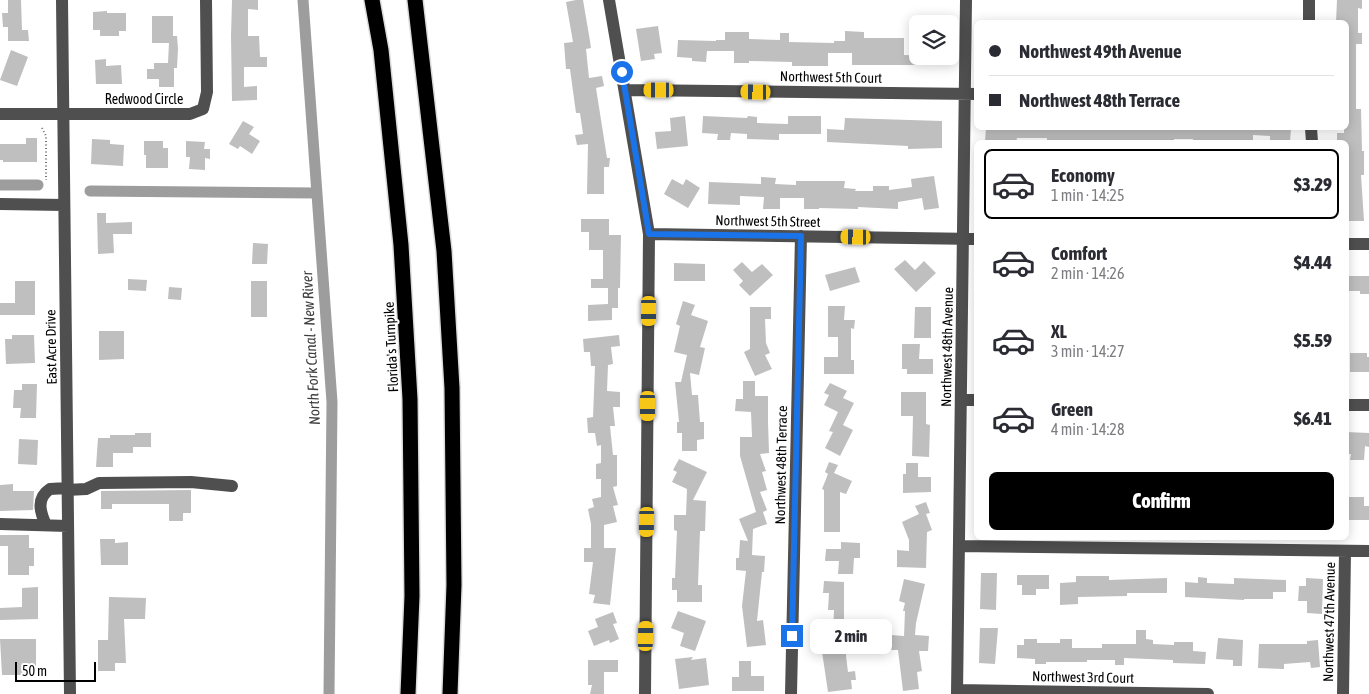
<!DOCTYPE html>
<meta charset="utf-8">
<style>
body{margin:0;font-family:"Asap Condensed",sans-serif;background:#f2f2f3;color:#2b2b33;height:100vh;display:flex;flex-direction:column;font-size:19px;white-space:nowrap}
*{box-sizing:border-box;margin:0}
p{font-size:16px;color:#7c7c81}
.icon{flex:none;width:28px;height:28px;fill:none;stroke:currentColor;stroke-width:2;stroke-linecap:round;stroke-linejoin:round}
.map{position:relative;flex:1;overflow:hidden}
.drawer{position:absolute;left:974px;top:140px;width:375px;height:400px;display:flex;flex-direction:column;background:#fff;border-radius:8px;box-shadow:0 2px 12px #0003}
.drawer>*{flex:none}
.hud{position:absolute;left:974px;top:20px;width:375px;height:110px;border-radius:8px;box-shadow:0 2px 12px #0003;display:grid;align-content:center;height:110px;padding:0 15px;background:#fff}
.buttons{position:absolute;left:909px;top:15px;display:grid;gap:10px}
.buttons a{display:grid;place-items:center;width:50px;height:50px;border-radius:8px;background:#fff;box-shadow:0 2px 12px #0003;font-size:25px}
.scale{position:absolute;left:15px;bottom:12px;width:81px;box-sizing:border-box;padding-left:5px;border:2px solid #000;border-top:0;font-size:14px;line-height:18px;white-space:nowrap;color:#000;-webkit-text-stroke:4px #fff;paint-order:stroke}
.end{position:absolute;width:22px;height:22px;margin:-11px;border:6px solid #1a73e8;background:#fff;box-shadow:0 0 0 2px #fff}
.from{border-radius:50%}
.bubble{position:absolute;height:35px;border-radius:8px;background:#fff;box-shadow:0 2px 12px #0003;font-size:16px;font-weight:800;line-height:35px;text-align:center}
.car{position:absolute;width:15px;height:30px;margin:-15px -8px;border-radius:6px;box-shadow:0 0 4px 1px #0007;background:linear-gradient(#f5c518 24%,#345 0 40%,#f5c518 0 76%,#345 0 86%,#f5c518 0)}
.hud b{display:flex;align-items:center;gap:18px;height:48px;font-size:19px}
.hud b+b{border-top:1px solid #e1e1e2}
.hud i{width:12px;height:12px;background:#2b2b33}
ul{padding:9px 0 0;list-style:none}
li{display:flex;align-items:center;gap:15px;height:70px;margin:0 10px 8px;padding:0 5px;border:2px solid transparent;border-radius:8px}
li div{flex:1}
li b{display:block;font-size:19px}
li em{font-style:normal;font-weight:800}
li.current{border-color:#000}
li>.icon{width:45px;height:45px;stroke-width:1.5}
.primary-button{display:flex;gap:10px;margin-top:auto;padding:10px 15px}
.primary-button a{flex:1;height:58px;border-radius:8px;background:#000;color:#fff;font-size:20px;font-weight:800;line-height:58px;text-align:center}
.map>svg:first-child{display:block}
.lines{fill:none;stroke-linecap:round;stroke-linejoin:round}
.canal{stroke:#9d9d9d;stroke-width:11}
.building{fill:#bfbfbf}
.highway-casing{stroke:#dbdbdb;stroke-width:18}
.path{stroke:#717171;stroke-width:2;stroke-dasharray:1 2.5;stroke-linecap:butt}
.minor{stroke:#4f4f4f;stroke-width:12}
.highway{stroke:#000;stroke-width:15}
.route{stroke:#1a73e8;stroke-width:6}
.labels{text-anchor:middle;stroke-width:4;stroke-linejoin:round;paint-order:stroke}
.street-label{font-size:14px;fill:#000;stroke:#fff}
.water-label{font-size:15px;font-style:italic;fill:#3e3e3e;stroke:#fff}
</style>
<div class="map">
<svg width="1369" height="694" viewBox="0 0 1369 694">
<rect width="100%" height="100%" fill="#fff"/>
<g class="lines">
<path class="canal" d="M303,0L332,402L329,694
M0,185H38
M90,191L317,193"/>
</g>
<path class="building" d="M8,0H21L22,30H28L29,41H8V27H3L2,13H8Z
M232,0H258V10L248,9V36H259L260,57H267V67H244V87L257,86V100L232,101L231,36Z
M576,0H583L590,41L591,48L586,49L589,78L602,76L604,86L596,88L607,158H610L609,167H604V194H587L588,144L577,145L575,135L583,134L580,113H576L570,69H566L564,43L573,42L566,2Z
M1337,0H1362V9L1358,8V33H1362V44H1356V109H1361L1362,151H1364V175H1361L1364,221H1346V142H1337V133H1344V128H1346V22H1336Z
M107,11V13H126V31H119V36H100V30H93V12Z
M152,16H173V36H177L178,49L177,68H174V87H159V79H147V69H154V63H168L169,43H152Z
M658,26L662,53L654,54L655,59L641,61L636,29Z
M845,31L864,32V38H904V55L931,56V65H852V53H828V66H792V62L749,61V63H734V51H707L706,62L692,61V58L677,57L678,40L716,41V40H725V32H749V39L780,40V33H789V42L834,43V41H845Z
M11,50L28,57L17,86L0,80Z
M106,59V66L121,65L122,84H96L95,60Z
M685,116L688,146L657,149L655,132L671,131L670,118Z
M703,116L747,118L748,116L757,117V123L788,124V116H821V134H779V140L747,139V134L731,133L730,140H717L718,134L702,133Z
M845,118L942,121V148L908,149V146L827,142V129L844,130Z
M243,121L254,127L249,134L260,141L252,154L240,146L238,149L229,144Z
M986,128H1214V129H1240V128H1291L1290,142H1270V136L1253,135V142H1193V139H1174V142H1111V141L1047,142V138H1017L1016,142H985Z
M26,138H37V162H3V160H0V144H26Z
M92,139L110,140V144L124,145L123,166L91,164Z
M144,141H163V148H168V168H146V155H144Z
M186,141L205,142L204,149H210V159L205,158V170L189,169L190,157H186Z
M934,176L939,208L924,210L922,198L898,202V209L858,207V209L819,208V209H804V198H780V209H763L764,197L740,196V205L708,204L709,182L761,184V177L776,178L775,184L796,185V181H845L844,188L856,189L855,191H873V186H889V190L912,187L911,179Z
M672,179L683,185L686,179L700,188L688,208L664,194Z
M97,213H106V223L132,222V234H113L114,253L98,254Z
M581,219H609V235H621L620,288H618V308H612V320L588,321V305L608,304V288H591V279H603V250H589V232H581Z
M253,243L268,244L267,264H252Z
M905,260L915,270L924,261L936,273L916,292L894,269Z
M742,262L752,272L762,264L773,275L750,296L739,285L743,281L733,270Z
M674,263L705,264V281H674Z
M855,267L860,282L830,291L825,275Z
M1348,276H1369V294H1360V291H1348Z
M128,279L147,280L146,291L128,290Z
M15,281H35V315H0V303H15Z
M251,281H267V317H251Z
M169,287L182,288L181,300L168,299Z
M683,301L695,305L691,315L708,321L700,347L705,348L699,375L690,373L692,395H698L700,422H704V439L697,440V451H682V433H677V422H679L675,382H681L687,355L674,352L680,326L676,324Z
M828,306H845L844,320H855L854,329L851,328V360H854V374H824V357H838V337H828Z
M750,307H771V319H765L766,343L770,353L765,355L772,369L755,376L744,352L750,349Z
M915,307H931V338H914Z
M99,331H124V359L99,360Z
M12,335H34L35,363L6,364L5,339H12Z
M619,335L620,346L611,347L613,364L608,365L607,391L620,392V407H613L615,426H610L613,455H617V486L613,487L618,505L613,506L617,522L604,525V548H616L610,605L593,603L595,595L589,594L593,562H584V548H591V524L588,509L594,507L592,499L601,497V479H596V464L601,463V445L597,446L595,433H588L587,418L593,417L595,366H591L590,352H584L583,339Z
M902,344H920L919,359H933V374H907V369H902Z
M1350,353H1367V357H1369V372H1350Z
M743,381H755V396H768V422L769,453L760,454L766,471L762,472L767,490L760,492L767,510L763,512L767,524L753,529L752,555L765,556L764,572H762L757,621L763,620L766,645L747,647L742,606L746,571L736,570V558H739L740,540L748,541L739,519L756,512L740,456V437H752L751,412L735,411L736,399H743Z
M830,383L847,391L843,398L854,403L843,425L853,430L840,456L825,448L833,432L829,431L838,412L824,405L829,395L824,393Z
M22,384H37L36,418H20L21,408H13L14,390H22Z
M901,392H926V424L930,425L929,457L912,456L913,416H901Z
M1346,432L1369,433V447L1365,446L1364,460H1350L1351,454H1346Z
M135,433H151V447H133V453H113V467H96L98,438H110V435H135Z
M19,439L38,440L37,465L18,464Z
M679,459L707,472L693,500L706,501L705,531H700L698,585H702V602H677V590H672V578H675L677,531L674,530V515H686L687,489L672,482L677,472L673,470Z
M829,462L838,465L834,473L852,481L846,494L840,492V532H824V490L822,489L828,474L825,472Z
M906,463H918V477H931V492L903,493V474H906Z
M13,484V491H34L33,510L0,511V485Z
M191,490V513H183V521H169V504H112V509H101V491Z
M1346,497H1364V506H1369V520H1346Z
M926,502L930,513L926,514L932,530L927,532L926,568L897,567V550L909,551V540L902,522L919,514L915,506Z
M0,535H29V548H34V566H29V575H8V546H0Z
M100,539H115V543L128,542V565H101Z
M841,542L860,543V558H854L853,574H838L839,561H825L826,549H841Z
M981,573H997L996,610L980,609Z
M1017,575H1049V589H1036V595H1022V585H1017Z
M1076,576H1109V580L1167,578V593H1127V596L1078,597V604L1060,605V583L1076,582Z
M1198,577L1207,578V583L1234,584V578L1286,580V592H1273V599H1244V600L1185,597V582L1198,583Z
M1306,578L1323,579L1322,614L1307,613V601H1298L1299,586H1306Z
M904,579L925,584L916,623L915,635L929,636L928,651H919L922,671L917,672L919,689L903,691L898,650H890L891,635L904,636L905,611H903L905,603L899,601Z
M824,581L844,582V619H847L846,656L848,672L855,671L856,680H851L852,689L828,692L821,645L822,633L833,634L834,610H828L829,593H823Z
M38,587V619L0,620V608L22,607V588Z
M109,597L146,598L145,619H124L126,663H115V671H98V640H108Z
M678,611L706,621L695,651L680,646L684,633L671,628Z
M613,612L617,623L613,624L619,639L610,643L609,640L594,646L588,631L598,627L595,619Z
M980,628H998L995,664L979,663Z
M1136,630H1146V639L1153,640V644L1174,645V642H1193V651L1206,652L1205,664L1173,663V660L1124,658V665H1115V660H1087V662H1046V664H1035V659L1017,658V645H1024V639H1037V643H1060V639H1072V648H1102V644H1136Z
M1218,638L1243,640L1242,666H1233V660L1216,659Z
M0,639H36V675H2Z
M1318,640L1320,667L1311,668L1310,662L1284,664V669L1258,668L1259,644H1307V641Z
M693,657L691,660L706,658L709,685L679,689L675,659Z
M588,660H618V672H604V694H590L592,685H588Z
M739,661H751V676H764V691H732V677H739Z"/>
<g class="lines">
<g class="highway-casing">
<path id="highway" d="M372,0L381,50L401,245L410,399L412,596L408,694
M415,0L444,251L452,388L454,585L450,694"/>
</g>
<path class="path" d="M42,128L46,136V180"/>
<path class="minor" d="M62,0L70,694
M609,0L649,234L645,694
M1309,0V22
M626,90L976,94
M0,114H190L203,109L207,92L206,0
M1311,128L1312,142
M0,204L64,205
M649,234L976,239
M1346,244H1369
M961,400H976
M1346,405H1369
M67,490L86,489L99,483L191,482L232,486
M0,524L68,526
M46,525C40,512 36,498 50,489L67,488
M959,546L1369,551
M957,690L1208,694
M791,694L801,236
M957,694L966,0
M1343,694L1345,551"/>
<use href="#highway" class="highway"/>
</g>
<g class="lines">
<path class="route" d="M622,72L649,234L801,236L792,636"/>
</g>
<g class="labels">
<g class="street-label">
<text transform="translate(831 77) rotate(1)" y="5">Northwest 5th Court</text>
<text x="144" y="104">Redwood Circle</text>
<text transform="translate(768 221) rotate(1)" y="5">Northwest 5th Street</text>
<text transform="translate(51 347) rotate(-91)" y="5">East Acre Drive</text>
<text transform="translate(391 347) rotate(-93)" y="5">Florida's Turnpike</text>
<text transform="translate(947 347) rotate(-89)" y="5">Northwest 48th Avenue</text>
<text transform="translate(781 465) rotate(-89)" y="5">Northwest 48th Terrace</text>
<text transform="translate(1329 622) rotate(-89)" y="5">Northwest 47th Avenue</text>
<text transform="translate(1083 677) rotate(1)" y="5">Northwest 3rd Court</text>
</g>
<g class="water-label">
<text transform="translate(311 348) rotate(-93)" y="5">North Fork Canal - New River</text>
</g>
</g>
</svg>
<div class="buttons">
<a><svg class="icon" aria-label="layers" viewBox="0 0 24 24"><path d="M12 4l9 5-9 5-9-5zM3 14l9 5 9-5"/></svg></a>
</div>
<div class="scale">50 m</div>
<i class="end from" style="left:622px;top:72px"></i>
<i class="end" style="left:792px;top:636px"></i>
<div class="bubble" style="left:810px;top:619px;width:82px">2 min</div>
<i class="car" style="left:659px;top:90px;rotate:270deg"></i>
<i class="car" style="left:756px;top:92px;rotate:271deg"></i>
<i class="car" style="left:856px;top:237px;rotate:271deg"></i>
<i class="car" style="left:649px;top:311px;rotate:180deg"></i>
<i class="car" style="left:648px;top:406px;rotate:180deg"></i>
<i class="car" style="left:647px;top:522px;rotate:181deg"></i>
<i class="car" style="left:646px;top:636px;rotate:1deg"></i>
<div class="hud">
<b><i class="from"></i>Northwest 49th Avenue</b>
<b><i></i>Northwest 48th Terrace</b>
</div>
<section class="drawer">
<ul>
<li class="current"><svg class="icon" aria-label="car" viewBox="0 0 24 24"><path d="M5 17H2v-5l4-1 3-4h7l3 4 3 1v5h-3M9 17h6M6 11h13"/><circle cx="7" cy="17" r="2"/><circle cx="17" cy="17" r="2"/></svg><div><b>Economy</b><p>1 min · 14:25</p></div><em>$3.29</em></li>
<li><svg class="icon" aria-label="car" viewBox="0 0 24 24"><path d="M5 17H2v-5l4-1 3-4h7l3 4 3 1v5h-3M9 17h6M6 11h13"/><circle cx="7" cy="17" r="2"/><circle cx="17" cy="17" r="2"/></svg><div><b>Comfort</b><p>2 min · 14:26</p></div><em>$4.44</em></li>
<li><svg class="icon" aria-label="car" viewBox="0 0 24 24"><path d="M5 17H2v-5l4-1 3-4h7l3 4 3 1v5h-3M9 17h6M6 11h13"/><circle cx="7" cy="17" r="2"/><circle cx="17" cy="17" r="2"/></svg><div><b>XL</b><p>3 min · 14:27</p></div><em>$5.59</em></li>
<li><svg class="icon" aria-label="car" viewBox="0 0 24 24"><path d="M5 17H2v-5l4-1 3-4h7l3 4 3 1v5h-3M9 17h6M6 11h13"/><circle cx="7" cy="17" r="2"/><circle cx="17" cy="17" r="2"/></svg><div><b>Green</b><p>4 min · 14:28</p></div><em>$6.41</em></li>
</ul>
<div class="primary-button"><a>Confirm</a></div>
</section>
</div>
